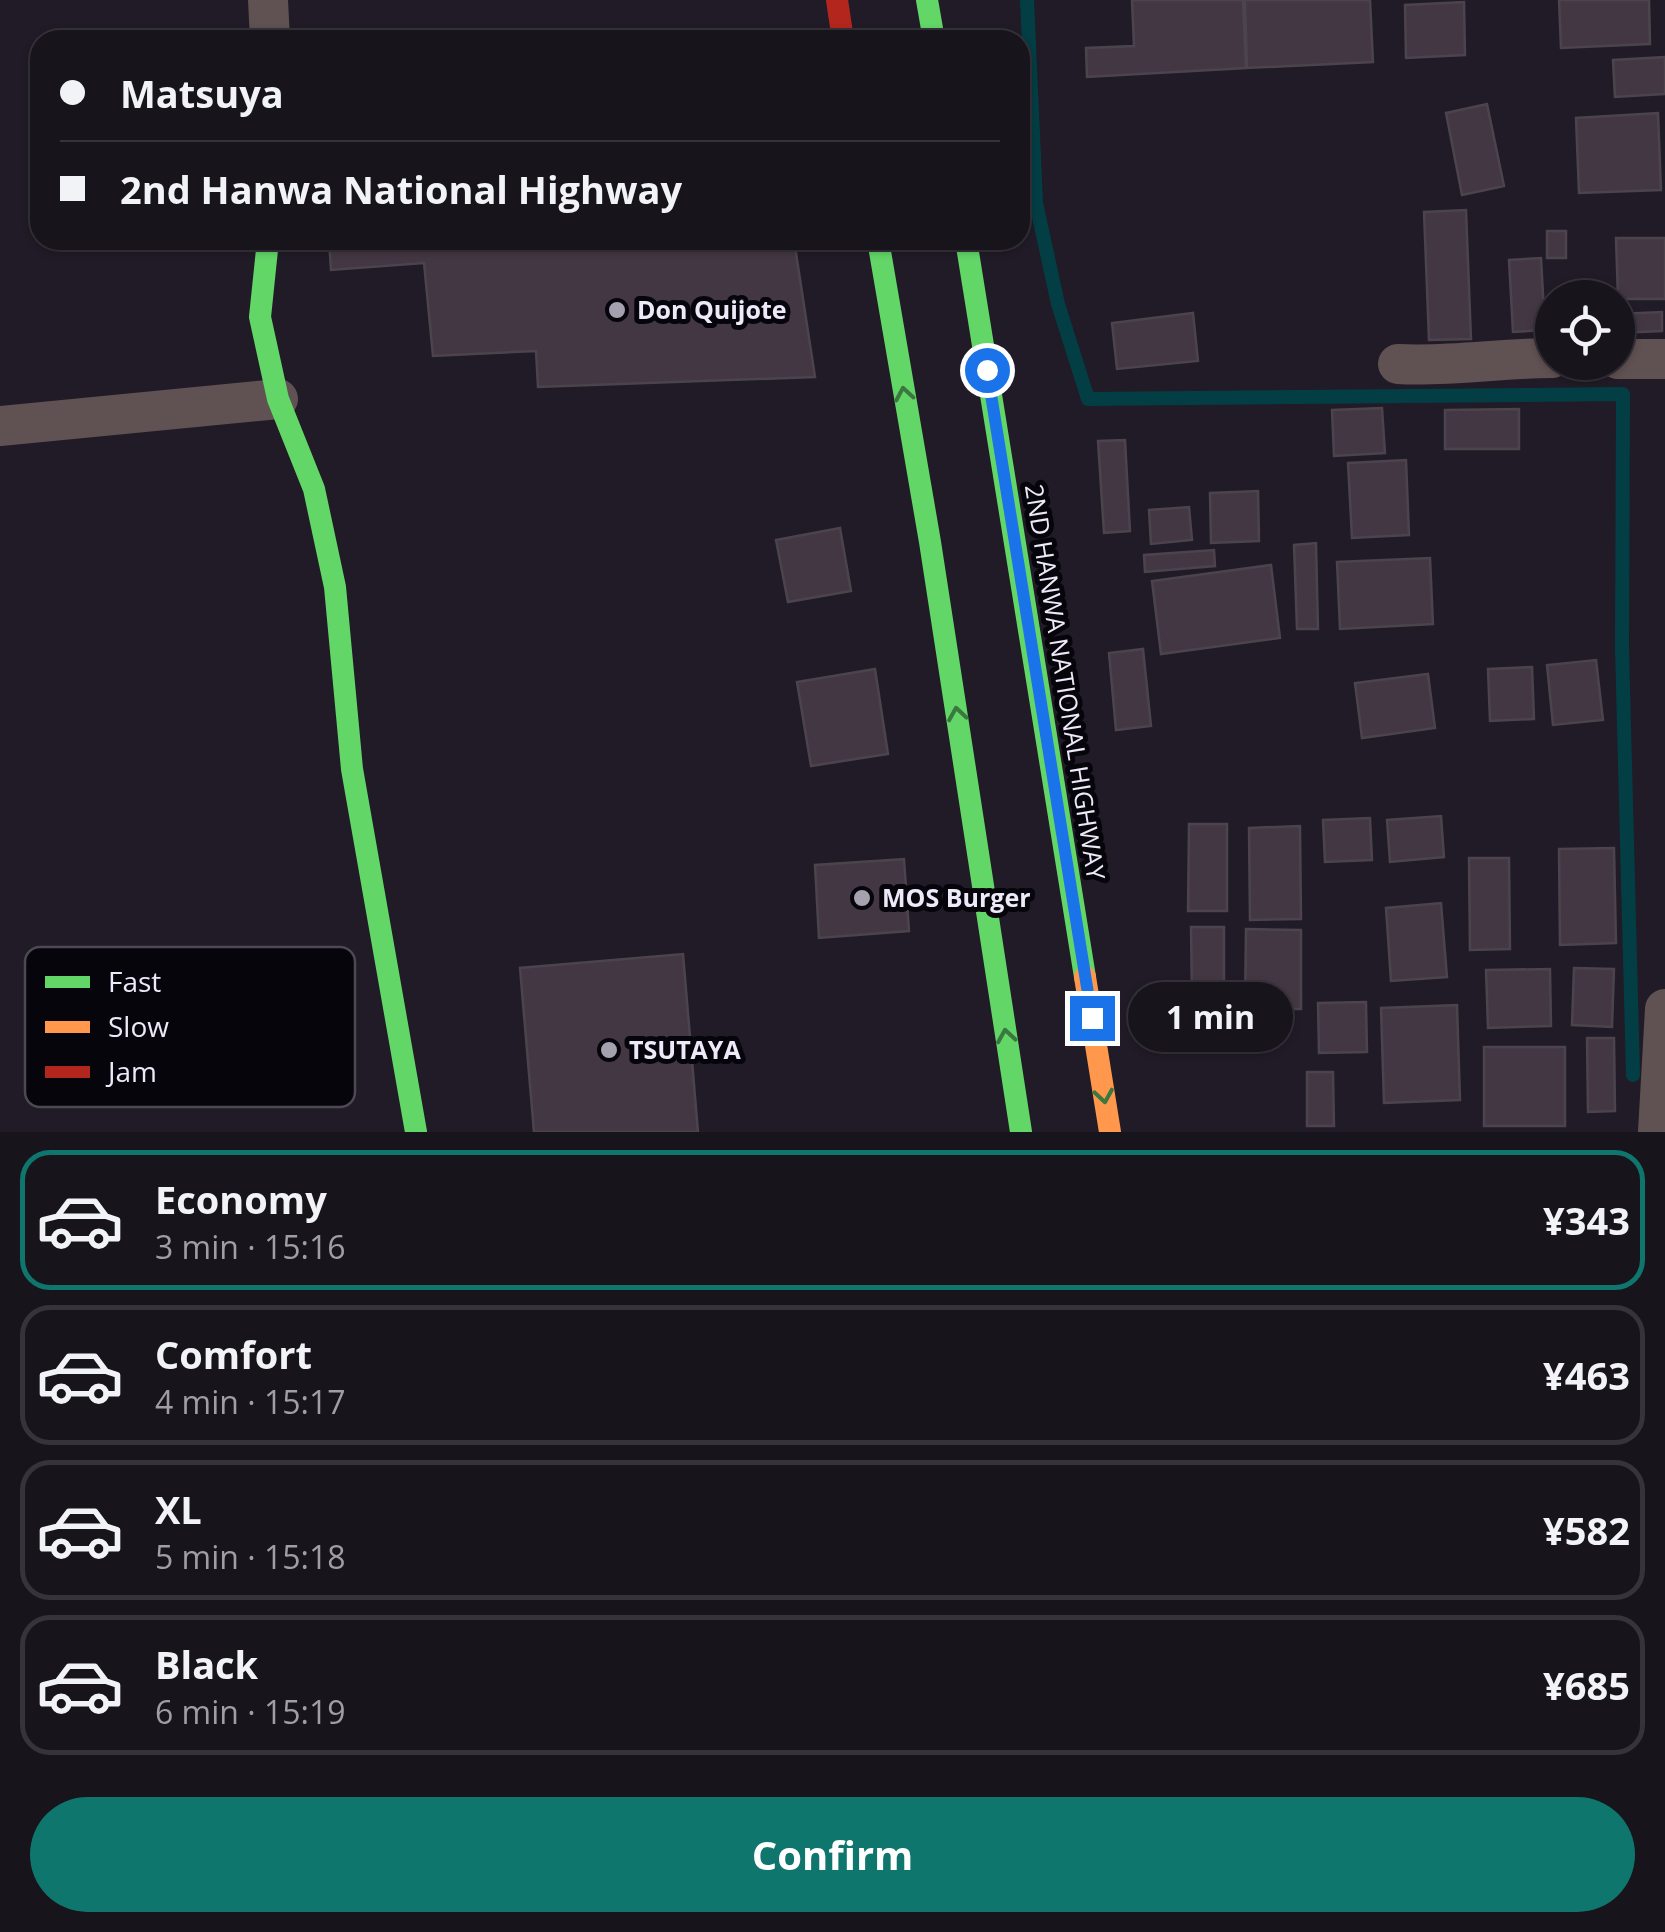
<!DOCTYPE html>
<meta charset="utf-8">
<style>
body{margin:0;font-family:"Open Sans",sans-serif;background:#252129;color:#f1f3f6;height:100vh;display:flex;flex-direction:column;font-size:38px;white-space:nowrap}
*{box-sizing:border-box;margin:0}
p{font-size:32px;color:#9f9ea3}
.icon{flex:none;width:55px;height:55px;fill:none;stroke:currentColor;stroke-width:2;stroke-linecap:round;stroke-linejoin:round}
.map{position:relative;height:1132px;overflow:hidden}
.panel{display:flex;flex-direction:column;background:#18141c;flex:1}
.panel>*{flex:none}
.top-card{position:absolute;left:30px;top:30px;width:1000px;height:220px;border-radius:30px;box-shadow:0 2px 8px #0004,0 0 0 2px #36333b;display:grid;align-content:center;height:220px;padding:0 30px;background:#18141c}
.tools{position:absolute;left:1535px;top:280px;display:grid;gap:20px}
.tools a{display:grid;place-items:center;width:100px;height:100px;border-radius:50%;background:#18141c;box-shadow:0 2px 8px #0004,0 0 0 2px #36333b;font-size:50px}
.end{position:absolute;width:45px;height:45px;margin:-22px;border:12px solid #1a73e8;background:#fff;box-shadow:0 0 0 5px #fff}
.from{border-radius:50%}
.bubble{position:absolute;height:70px;border-radius:35px;background:#18141c;box-shadow:0 2px 8px #0004,0 0 0 2px #36333b;font-size:32px;font-weight:700;line-height:70px;text-align:center}
.top-card b{display:flex;align-items:center;gap:35px;height:95px;font-size:38px}
.top-card b+b{border-top:2px solid #36333b}
.top-card i{width:25px;height:25px;background:#f1f3f6}
ul{padding:18px 0 0;list-style:none}
li{display:flex;align-items:center;gap:30px;height:140px;margin:0 20px 15px;padding:0 10px;border:5px solid #36333b;border-radius:30px}
li div{flex:1}
li b{display:block;font-size:38px}
li em{font-style:normal;font-weight:700}
li.on{border-color:#0f766e}
li>.icon{width:90px;height:90px;stroke-width:1.5}
.button{display:flex;gap:20px;margin-top:auto;padding:20px 30px}
.button a{flex:1;height:115px;border-radius:60px;background:#0f766e;color:#fff;font-size:40px;font-weight:700;line-height:115px;text-align:center}
.map>svg:first-child{display:block}
.lines{fill:none;stroke-linecap:round;stroke-linejoin:round}
.stream{stroke:#033e45;stroke-width:14}
.building{fill:#443744;stroke:#4b444c;stroke-width:2.5}
.street{stroke:#605152;stroke-width:40}
.fast{stroke:#63d668;stroke-width:22}
.slow{stroke:#ff974d;stroke-width:22}
.jam{stroke:#b3261e;stroke-width:22}
.oneway{stroke:#3a783f}
.route{stroke:#1a73e8;stroke-width:12}
.poi-dot{fill:#a6a1ae;stroke:#07050c;stroke-width:4}
.labels{text-anchor:middle;stroke-width:10;stroke-linejoin:round;paint-order:stroke}
.poi-label{font-size:25px;font-weight:bold;fill:#eee9f8;stroke:#07050c;text-anchor:start}
.street-label{font-size:25px;fill:#eee9f8;stroke:#07050c}
.key{fill:#07050c;stroke:#4c4953;stroke-width:2.5}
.key-label{font-size:28px;fill:#eee9f8}
</style>
<div class="map">
<svg width="1665" height="1132" viewBox="0 0 1665 1132">
<rect width="100%" height="100%" fill="#201b26"/>
<g class="lines">
<path class="stream" d="M1027,0L1036,203L1058,304L1088,399L1623,394L1622,648L1633,1075"/>
</g>
<path class="building" d="M1132,0H1243L1246,68L1087,77L1086,48L1134,46Z
M1245,0H1370L1373,62L1247,68Z
M1559,0H1649L1650,44L1561,48Z
M1464,2L1465,55L1406,58L1405,5Z
M1665,57V94L1615,97L1613,60Z
M1487,104L1504,186L1462,195L1446,113Z
M1658,113L1661,190L1579,193L1576,118Z
M1466,210L1471,339L1429,340L1424,212Z
M1547,231H1566V258H1547Z
M1616,238H1665V299H1618Z
M329,240H794L815,377L538,387L536,351L433,356L424,263L331,270Z
M1541,258L1545,330L1513,332L1509,260Z
M1662,312V331L1618,333V314Z
M1193,313L1198,361L1117,369L1112,323Z
M1382,408L1385,453L1334,456L1332,410Z
M1519,409V449H1445V410Z
M1125,440L1130,531L1104,533L1098,441Z
M1406,460L1409,535L1352,538L1348,463Z
M1258,491L1259,541L1211,543L1210,493Z
M1189,507L1192,540L1151,544L1149,510Z
M840,528L851,591L788,602L776,540Z
M1316,543L1318,629H1297L1294,545Z
M1214,550L1215,566L1145,572L1144,555Z
M1430,558L1433,624L1340,629L1337,562Z
M1271,565L1280,638L1161,654L1152,581Z
M1143,649L1151,726L1116,730L1109,653Z
M1596,660L1603,720L1553,725L1547,665Z
M1532,667L1534,719L1490,721L1488,669Z
M875,669L888,754L811,766L797,682Z
M1428,674L1435,728L1362,738L1355,683Z
M1441,816L1444,857L1390,862L1387,820Z
M1370,818L1372,860L1325,862L1323,820Z
M1189,824H1227V911H1188Z
M1300,826L1301,919L1250,920L1249,828Z
M1614,848L1616,943L1560,945L1559,849Z
M1469,858H1509L1510,949L1470,950Z
M904,859L909,931L819,938L815,865Z
M1441,903L1447,977L1391,981L1386,908Z
M1191,927H1224V998L1192,999Z
M1246,929L1301,930V1009H1245Z
M683,954L698,1132H534L520,968Z
M1574,968L1614,969L1612,1027L1572,1025Z
M1550,969L1551,1026L1488,1028L1486,970Z
M1366,1002L1367,1052L1319,1053L1318,1003Z
M1457,1005L1460,1100L1384,1103L1381,1008Z
M1587,1038H1614L1615,1111L1588,1112Z
M1484,1047H1565V1126H1484Z
M1307,1072H1333L1334,1126H1307Z"/>
<g class="lines">
<path class="street" d="M268,0L270,40
M1618,359H1665
M1398,364C1450,367 1501,358 1552,358
M0,426L278,399
M1658,1132L1665,1009"/>
<path class="fast" d="M927,0L934,40
M268,240L260,317L278,399L314,489L335,587L352,769L416,1132
M878,240L930,542L1021,1132
M966,240L1085,977"/>
<path class="slow" d="M1085,977L1110,1132"/>
<path class="jam" d="M837,0L843,40"/>
</g>
<defs><path id="oneway-chevron" d="M-2-3.5L2.5 0L-2 3.5" fill="none" stroke-width="1.6" stroke-linecap="round" stroke-linejoin="round" transform="scale(2.5)"/></defs>
<g class="oneway">
<use href="#oneway-chevron" transform="translate(904 394) rotate(-100)"/>
<use href="#oneway-chevron" transform="translate(957 714) rotate(-99)"/>
<use href="#oneway-chevron" transform="translate(1006 1036) rotate(-99)"/>
<use href="#oneway-chevron" transform="translate(1104 1096) rotate(81)"/>
</g>
<g class="lines">
<path class="route" d="M987,370L1092,1018"/>
</g>
<g class="poi-dot">
<circle cx="617" cy="310" r="10"/>
<circle cx="862" cy="898" r="10"/>
<circle cx="609" cy="1050" r="10"/>
</g>
<g class="labels">
<g class="poi-label">
<text x="637" y="319">Don Quijote</text>
<text x="882" y="907">MOS Burger</text>
<text x="629" y="1059">TSUTAYA</text>
</g>
<g class="street-label">
<text transform="translate(1065 682) rotate(81)" y="9">2ND HANWA NATIONAL HIGHWAY</text>
</g>
</g>
<rect x="25" y="947" width="330" height="160" rx="15" class="key"/>
<rect x="45" y="976" width="45" height="12" fill="#63d668"/>
<rect x="45" y="1021" width="45" height="12" fill="#ff974d"/>
<rect x="45" y="1066" width="45" height="12" fill="#b3261e"/>
<g class="key-label">
<text x="108" y="992">Fast</text>
<text x="108" y="1037">Slow</text>
<text x="108" y="1082">Jam</text>
</g>
</svg>
<div class="tools">
<a><svg class="icon" aria-label="locate" viewBox="0 0 24 24"><circle cx="12" cy="12" r="6"/><path d="M12 2v4M12 18v4M2 12h4M18 12h4"/></svg></a>
</div>
<i class="end from" style="left:987px;top:370px"></i>
<i class="end" style="left:1092px;top:1018px"></i>
<div class="bubble" style="left:1128px;top:982px;width:165px">1 min</div>
<div class="top-card">
<b><i class="from"></i>Matsuya</b>
<b><i></i>2nd Hanwa National Highway</b>
</div>
</div>
<section class="panel">
<ul>
<li class="on"><svg class="icon" aria-label="car" viewBox="0 0 24 24"><path d="M5 17H2v-5l4-1 3-4h7l3 4 3 1v5h-3M9 17h6M6 11h13"/><circle cx="7" cy="17" r="2"/><circle cx="17" cy="17" r="2"/></svg><div><b>Economy</b><p>3 min · 15:16</p></div><em>¥343</em></li>
<li><svg class="icon" aria-label="car" viewBox="0 0 24 24"><path d="M5 17H2v-5l4-1 3-4h7l3 4 3 1v5h-3M9 17h6M6 11h13"/><circle cx="7" cy="17" r="2"/><circle cx="17" cy="17" r="2"/></svg><div><b>Comfort</b><p>4 min · 15:17</p></div><em>¥463</em></li>
<li><svg class="icon" aria-label="car" viewBox="0 0 24 24"><path d="M5 17H2v-5l4-1 3-4h7l3 4 3 1v5h-3M9 17h6M6 11h13"/><circle cx="7" cy="17" r="2"/><circle cx="17" cy="17" r="2"/></svg><div><b>XL</b><p>5 min · 15:18</p></div><em>¥582</em></li>
<li><svg class="icon" aria-label="car" viewBox="0 0 24 24"><path d="M5 17H2v-5l4-1 3-4h7l3 4 3 1v5h-3M9 17h6M6 11h13"/><circle cx="7" cy="17" r="2"/><circle cx="17" cy="17" r="2"/></svg><div><b>Black</b><p>6 min · 15:19</p></div><em>¥685</em></li>
</ul>
<div class="button"><a>Confirm</a></div>
</section>
